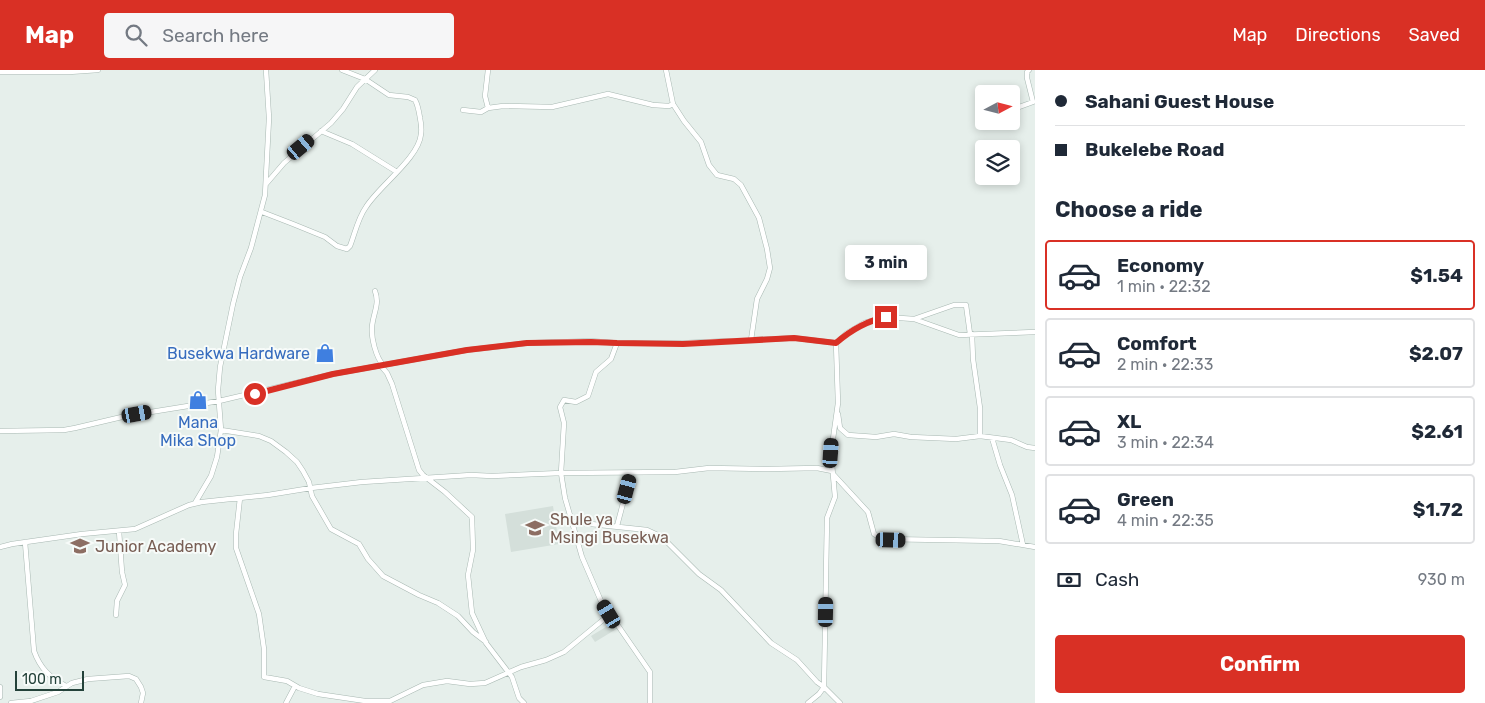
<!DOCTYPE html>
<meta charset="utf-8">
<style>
body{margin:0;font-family:Rubik,sans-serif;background:#f6f6f7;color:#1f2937;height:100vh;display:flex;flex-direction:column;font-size:19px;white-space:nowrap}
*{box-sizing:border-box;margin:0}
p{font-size:16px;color:#747a83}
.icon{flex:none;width:28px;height:28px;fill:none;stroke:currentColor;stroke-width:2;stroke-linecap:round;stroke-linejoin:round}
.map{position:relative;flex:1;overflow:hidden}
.sheet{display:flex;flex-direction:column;background:#fff;width:450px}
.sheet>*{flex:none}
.hud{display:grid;align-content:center;height:110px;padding:0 20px;background:#fff}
.needle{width:32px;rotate:83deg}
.controls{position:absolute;left:975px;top:15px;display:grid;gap:10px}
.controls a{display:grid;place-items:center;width:45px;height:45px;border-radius:5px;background:#fff;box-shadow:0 2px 8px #0003;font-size:25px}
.scale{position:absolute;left:15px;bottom:12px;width:69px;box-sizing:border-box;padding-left:5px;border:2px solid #24423a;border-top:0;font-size:14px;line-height:18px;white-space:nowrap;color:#24423a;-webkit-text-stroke:4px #f7fbf9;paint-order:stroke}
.end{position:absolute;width:22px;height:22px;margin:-11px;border:6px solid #d93025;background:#fff;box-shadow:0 0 0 2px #fff}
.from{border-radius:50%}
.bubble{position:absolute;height:35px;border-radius:5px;background:#fff;box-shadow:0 2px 8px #0003;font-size:16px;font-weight:700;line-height:35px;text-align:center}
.car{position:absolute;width:15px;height:30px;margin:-15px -8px;border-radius:6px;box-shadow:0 0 4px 1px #0007;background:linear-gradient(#222 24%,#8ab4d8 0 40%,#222 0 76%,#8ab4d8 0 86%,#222 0)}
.hud b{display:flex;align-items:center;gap:18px;height:48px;font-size:19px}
.hud b+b{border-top:1px solid #e0e1e3}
.hud i{width:12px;height:12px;background:#1f2937}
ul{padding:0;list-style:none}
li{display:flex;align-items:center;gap:15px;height:70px;margin:0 10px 8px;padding:0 10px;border:2px solid #e0e1e3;border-radius:5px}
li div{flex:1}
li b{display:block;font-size:19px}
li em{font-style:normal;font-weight:700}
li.current{border-color:#d93025}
li>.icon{width:45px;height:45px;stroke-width:1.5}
h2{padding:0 20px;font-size:22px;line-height:60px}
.pay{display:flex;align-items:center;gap:12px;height:55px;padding:0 20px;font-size:19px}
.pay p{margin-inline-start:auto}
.cta{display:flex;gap:10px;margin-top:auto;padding:10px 20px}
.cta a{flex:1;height:58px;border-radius:5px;background:#d93025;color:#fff;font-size:20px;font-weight:700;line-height:58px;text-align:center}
header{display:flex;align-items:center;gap:30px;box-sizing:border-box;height:70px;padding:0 25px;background:#d93025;color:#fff}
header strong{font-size:24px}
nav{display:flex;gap:28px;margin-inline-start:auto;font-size:18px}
.search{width:350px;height:45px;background:#f6f6f7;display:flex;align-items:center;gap:12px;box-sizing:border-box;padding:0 18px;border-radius:5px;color:#747a83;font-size:19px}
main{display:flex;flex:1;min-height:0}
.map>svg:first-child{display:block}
.built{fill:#d4dfda}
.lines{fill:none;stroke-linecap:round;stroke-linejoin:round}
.street-casing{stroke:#a8b8b2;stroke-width:5.5}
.street{stroke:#fff;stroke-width:4.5}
.route{stroke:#d93025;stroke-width:6}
.labels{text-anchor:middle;stroke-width:4;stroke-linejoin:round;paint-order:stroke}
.shop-label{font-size:16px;fill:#366cbe;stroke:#f7fbf9;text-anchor:end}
.education-label{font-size:16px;fill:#785e54;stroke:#f7fbf9;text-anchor:start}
</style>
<header>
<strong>Map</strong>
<div class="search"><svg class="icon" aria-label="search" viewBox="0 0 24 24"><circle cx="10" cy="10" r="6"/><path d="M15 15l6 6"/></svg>Search here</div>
<nav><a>Map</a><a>Directions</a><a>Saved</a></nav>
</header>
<main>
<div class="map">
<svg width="1035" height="633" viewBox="0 0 1035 633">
<rect width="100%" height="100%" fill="#e6efeb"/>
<path class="built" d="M553,436L559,474L511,482L505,444Z
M614,552L618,558L595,572L591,566Z"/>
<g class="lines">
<g class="street-casing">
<path id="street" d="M488,0L485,26L488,38
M666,0L673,34L684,51L701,72L709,95L717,105L734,109L741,115L759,148L767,179L770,198L767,209L757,229L751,270
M0,2H69L98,0
M463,40L481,42L488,38L503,36L552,37L608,24L653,35L669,36L673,34
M1011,40L1033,32L1027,8V2L1029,0
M321,61L352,74L397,102
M266,114L284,93L331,53L343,39L357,17L375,0
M262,142L293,154L325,167L337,176L347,179L350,176C355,163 358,148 366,137C379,116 419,88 421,64C422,58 421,53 420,48C419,42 418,35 415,30L408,27L389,25L365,9L342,0
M375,221C380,235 373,243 372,257C371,268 376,287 383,295
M914,249L954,235H966L970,264
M972,264L973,289L980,338V366
M617,273L611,289L596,302L588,326L576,332L564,330L560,337L564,353L561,403L565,428L572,452L582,487L601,531L650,602V633
M836,273L838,333L831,383L835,427L827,448L824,617L840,633
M381,296L387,303L392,314L419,400L423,405L445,422L472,447L473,480L468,505L472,543L486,573L512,607L519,628L524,633
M838,344L840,358L848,365L876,367L894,364L911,367L956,369L980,366L1011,370L1027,377L1035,378
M221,360L259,366L271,371L286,382L297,392L303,401L309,412L312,426L331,459L359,474L368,489L383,506L419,525L438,533L458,546L473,562L486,572
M0,361L64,360L75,358L126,346L219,331L333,304L467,280L503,276L527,273L591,271L617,273H683L794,268L836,273L847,263L864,253L886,247L914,249L959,265L1035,262
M992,368L1000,395L1012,425L1023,475
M834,405L868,442L874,464L883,469L999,471L1035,477
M240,428L236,464V478L259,544L264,579V607L287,611L299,618L318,624L365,631H390L423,615L447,611L470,614L485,613L521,597L546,590L564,582L609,545
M195,433L211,406L217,387L221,360L218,320L220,297L233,234L240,207L251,178L265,125L269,48L266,0
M572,452L647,460L662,467L699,504L721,520L771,573L797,590L817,612L824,617L819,624L808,633
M617,456L631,403
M25,472L34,581C40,598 50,608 66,616
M0,477L12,474L82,464L135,459L189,435L202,432L268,425L311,418L362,412L471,405L492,406L561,403L675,402L709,398L768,399L817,398L832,401
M116,545L117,531L125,515L122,502L119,461
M0,617V627
M11,633L31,631L58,622L72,613L88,609L129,606L136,609L141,617L143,623L141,633
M286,633L295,616"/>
</g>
<use href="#street" class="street"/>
</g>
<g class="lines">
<path class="route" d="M255,324L333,304L467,280L527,273L591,272L617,273L683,274L794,268L836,273C851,260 866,251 886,247"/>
</g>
<defs>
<g id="shop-bare" transform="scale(1.5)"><path d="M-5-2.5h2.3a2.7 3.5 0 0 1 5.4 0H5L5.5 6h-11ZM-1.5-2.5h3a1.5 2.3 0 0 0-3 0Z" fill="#3f7fe0" stroke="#f7fbf9" stroke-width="2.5" paint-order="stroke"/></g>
<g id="school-bare" transform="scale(1.5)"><path d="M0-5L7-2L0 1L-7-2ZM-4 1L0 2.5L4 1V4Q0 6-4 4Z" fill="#8d6e63" stroke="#f7fbf9" stroke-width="2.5" paint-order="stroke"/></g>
</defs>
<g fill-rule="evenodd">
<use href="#shop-bare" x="325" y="283"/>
<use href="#shop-bare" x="198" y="330"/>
<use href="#school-bare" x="535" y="458"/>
<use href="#school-bare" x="80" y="476"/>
</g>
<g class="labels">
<g class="shop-label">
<text x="310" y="289">Busekwa Hardware</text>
<text x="198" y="358" text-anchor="middle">Mana<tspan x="198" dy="18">Mika Shop</tspan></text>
</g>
<g class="education-label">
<text x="550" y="455">Shule ya<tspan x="550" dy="18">Msingi Busekwa</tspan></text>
<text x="95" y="482">Junior Academy</text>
</g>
</g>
</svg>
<div class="controls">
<a><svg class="needle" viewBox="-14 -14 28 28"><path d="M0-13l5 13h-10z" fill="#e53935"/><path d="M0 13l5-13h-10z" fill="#747a83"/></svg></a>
<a><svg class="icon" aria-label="layers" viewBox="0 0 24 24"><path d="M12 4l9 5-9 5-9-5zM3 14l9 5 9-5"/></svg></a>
</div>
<div class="scale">100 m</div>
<i class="end from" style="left:255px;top:324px"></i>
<i class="end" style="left:886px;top:247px"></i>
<div class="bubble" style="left:845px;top:175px;width:82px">3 min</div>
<i class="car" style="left:301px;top:77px;rotate:50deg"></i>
<i class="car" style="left:137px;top:344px;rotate:80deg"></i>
<i class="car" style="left:831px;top:383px;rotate:4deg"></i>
<i class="car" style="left:627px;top:419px;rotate:15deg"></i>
<i class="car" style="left:891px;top:470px;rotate:92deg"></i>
<i class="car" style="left:826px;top:542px;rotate:1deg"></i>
<i class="car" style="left:609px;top:544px;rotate:329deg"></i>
</div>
<section class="sheet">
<div class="hud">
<b><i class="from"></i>Sahani Guest House</b>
<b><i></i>Bukelebe Road</b>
</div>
<h2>Choose a ride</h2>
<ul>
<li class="current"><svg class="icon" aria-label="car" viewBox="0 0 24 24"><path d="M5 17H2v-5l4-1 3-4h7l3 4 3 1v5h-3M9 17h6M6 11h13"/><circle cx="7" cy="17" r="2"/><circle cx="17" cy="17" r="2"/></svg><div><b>Economy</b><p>1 min · 22:32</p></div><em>$1.54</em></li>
<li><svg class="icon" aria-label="car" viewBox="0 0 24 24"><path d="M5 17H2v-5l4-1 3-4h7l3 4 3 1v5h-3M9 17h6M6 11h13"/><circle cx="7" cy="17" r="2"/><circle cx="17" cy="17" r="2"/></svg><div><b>Comfort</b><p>2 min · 22:33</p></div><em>$2.07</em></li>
<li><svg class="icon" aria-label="car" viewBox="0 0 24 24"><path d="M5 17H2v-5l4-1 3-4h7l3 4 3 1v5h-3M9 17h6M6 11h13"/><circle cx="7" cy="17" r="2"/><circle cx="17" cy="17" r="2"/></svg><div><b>XL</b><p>3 min · 22:34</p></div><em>$2.61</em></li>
<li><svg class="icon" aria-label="car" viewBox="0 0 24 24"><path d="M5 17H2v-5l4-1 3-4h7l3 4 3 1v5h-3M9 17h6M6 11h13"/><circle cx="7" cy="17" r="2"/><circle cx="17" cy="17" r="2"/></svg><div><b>Green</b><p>4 min · 22:35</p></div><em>$1.72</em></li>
</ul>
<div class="pay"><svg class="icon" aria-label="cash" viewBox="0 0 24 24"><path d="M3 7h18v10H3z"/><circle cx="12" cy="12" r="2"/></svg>Cash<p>930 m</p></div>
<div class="cta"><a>Confirm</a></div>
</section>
</main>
